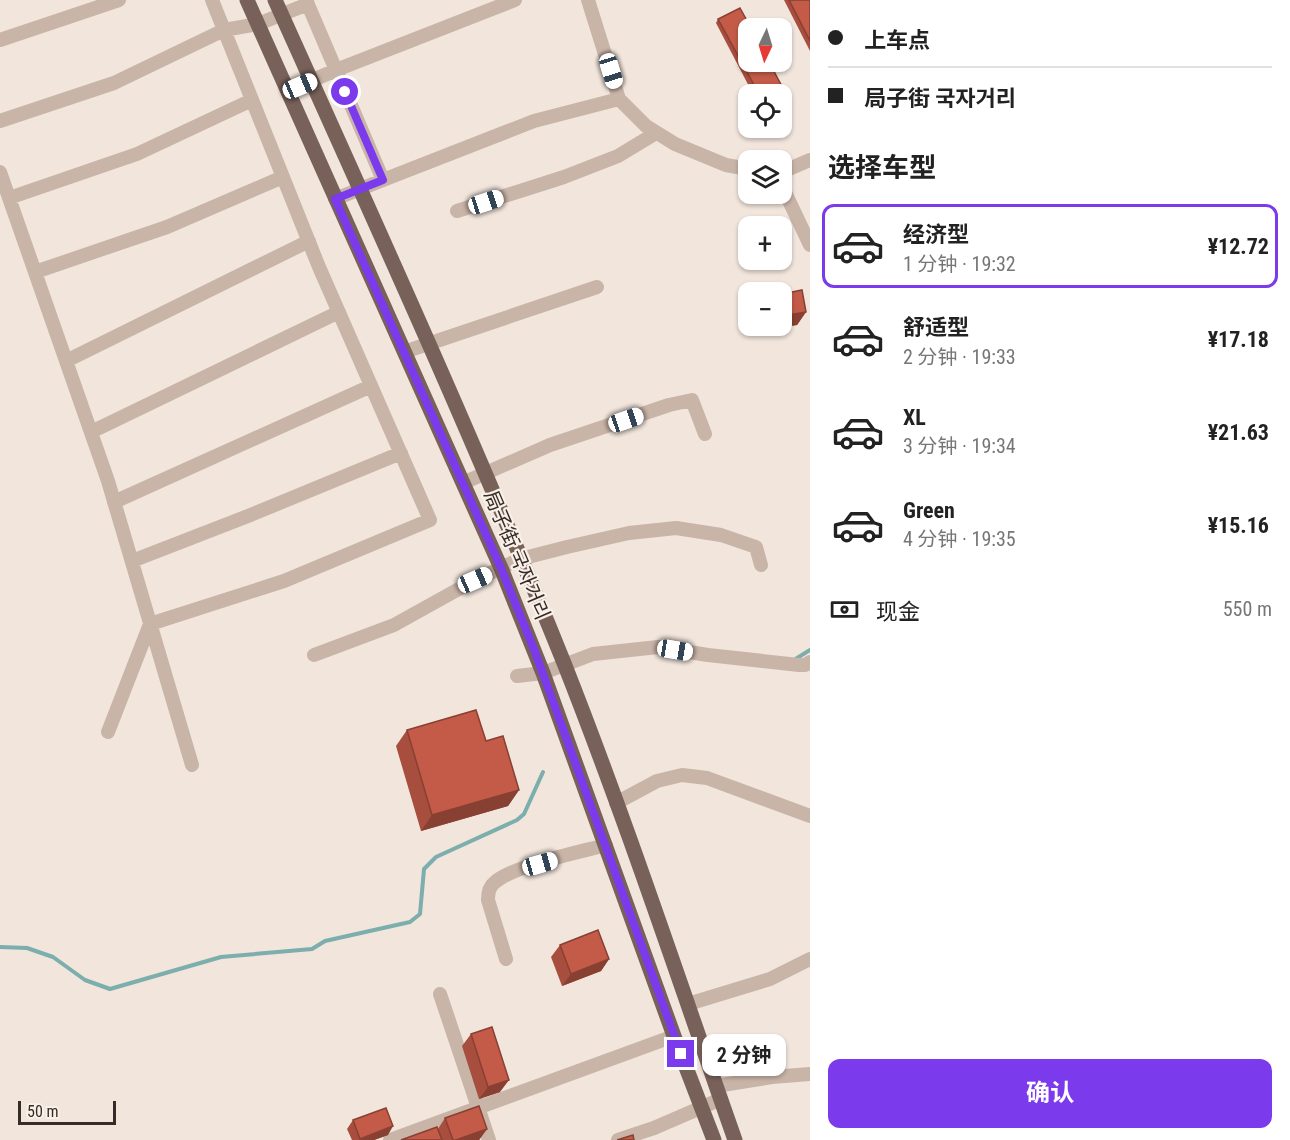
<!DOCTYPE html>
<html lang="zh">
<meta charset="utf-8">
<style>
body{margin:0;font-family:"Roboto Condensed","Noto Sans SC","Noto Sans KR",sans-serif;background:#f2f2f2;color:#222;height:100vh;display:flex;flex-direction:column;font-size:22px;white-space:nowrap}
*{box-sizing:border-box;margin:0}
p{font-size:20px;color:#767676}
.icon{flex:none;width:33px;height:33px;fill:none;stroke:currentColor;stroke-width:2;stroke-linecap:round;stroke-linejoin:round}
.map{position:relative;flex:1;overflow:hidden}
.sheet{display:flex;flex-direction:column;background:#fff;width:480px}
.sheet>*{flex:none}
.banner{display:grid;align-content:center;height:132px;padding:0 18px;background:#fff}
.needle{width:39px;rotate:184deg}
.controls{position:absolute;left:738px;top:18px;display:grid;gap:12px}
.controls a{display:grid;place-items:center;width:54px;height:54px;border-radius:12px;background:#fff;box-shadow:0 2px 4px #0004;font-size:30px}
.scale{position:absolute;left:18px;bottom:15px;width:98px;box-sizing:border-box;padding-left:6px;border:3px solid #362b28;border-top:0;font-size:16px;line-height:21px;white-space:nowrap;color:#362b28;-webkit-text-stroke:4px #f9f0e8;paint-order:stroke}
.end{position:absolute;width:27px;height:27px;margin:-14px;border:8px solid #7c3aed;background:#fff;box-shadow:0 0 0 3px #fff}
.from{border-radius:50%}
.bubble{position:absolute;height:42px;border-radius:12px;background:#fff;box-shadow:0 2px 4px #0004;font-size:20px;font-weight:700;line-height:42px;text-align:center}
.car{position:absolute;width:18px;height:36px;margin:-18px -9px;border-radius:8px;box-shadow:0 0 4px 2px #0007;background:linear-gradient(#fff 24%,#345 0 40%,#fff 0 76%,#345 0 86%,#fff 0)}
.banner b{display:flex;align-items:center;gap:21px;height:57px;font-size:22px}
.banner b+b{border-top:2px solid #e0e0e0}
.banner i{width:15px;height:15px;background:#222}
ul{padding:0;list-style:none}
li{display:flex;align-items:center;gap:18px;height:84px;margin:0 12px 9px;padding:0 6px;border:3px solid transparent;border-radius:12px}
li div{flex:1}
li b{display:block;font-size:22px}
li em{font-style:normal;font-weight:700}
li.on{border-color:#7c3aed}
li>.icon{width:54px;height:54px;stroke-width:1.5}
h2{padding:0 18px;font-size:27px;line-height:72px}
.pay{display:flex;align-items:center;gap:15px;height:66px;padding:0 18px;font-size:22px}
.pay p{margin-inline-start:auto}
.cta{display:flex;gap:12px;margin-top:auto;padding:12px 18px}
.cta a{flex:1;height:69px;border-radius:12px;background:#7c3aed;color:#fff;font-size:24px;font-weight:700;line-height:69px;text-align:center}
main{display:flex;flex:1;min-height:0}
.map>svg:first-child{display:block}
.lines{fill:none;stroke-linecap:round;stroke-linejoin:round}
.stream{stroke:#7baeac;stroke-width:4}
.minor{stroke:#c9b4a8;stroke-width:14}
.major{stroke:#786159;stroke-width:15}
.wall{fill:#a84e3e}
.shaded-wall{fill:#884032}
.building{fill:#c35b48;stroke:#884032;stroke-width:1.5}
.route{stroke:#7c3aed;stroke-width:8}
.labels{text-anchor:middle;stroke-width:4.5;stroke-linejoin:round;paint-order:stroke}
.street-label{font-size:20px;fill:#362b28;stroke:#f9f0e8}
</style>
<main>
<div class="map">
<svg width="810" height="1140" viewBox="0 0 810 1140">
<rect width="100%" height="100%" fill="#f1e5dc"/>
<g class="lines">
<path class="stream" d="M794,660L810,650
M0,947L27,948L53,957L85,980L110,989L221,957L312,949L325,941L410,922L420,914L424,869L436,857L517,820L524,814L543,772"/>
<path class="minor" d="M306,0L383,180L335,199
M588,0L619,99L646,126L675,144L726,165L748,169
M0,40L119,0
M288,91L336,70L515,0
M0,121L114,83L224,30L258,24L308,4
M0,172L108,481L192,765
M782,172L810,160
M383,180L534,121L619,99
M782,186L810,245
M9,198L137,154L252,100
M457,211L564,177L618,156L656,133
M35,272L167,227L283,177
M404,352L597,287
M66,361L309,241
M91,432L339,312
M463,483L550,445L669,405L692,400L705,434
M114,502L371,386
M132,561L248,516L401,453
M314,655L394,625L475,580L520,559L567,547L629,533L676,528L721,535L756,547L761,565
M517,676L543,673L593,654L658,647L708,655L799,665H805L810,662
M108,732L150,624L284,581L430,520L319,267L212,0
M616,803L657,781L682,775L707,778L810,816
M506,959L488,900C488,894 489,887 494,883C512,866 580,852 606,845
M440,994L489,1140
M688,1004L770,979L810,959
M716,1086L772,1077L810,1074
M390,1140L674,1036
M618,1140L654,1128L721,1099"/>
<path class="major" d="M247,0L501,568L543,673L674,1036L714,1140
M275,0C374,220 474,439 564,663C626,820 679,981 735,1140"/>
</g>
<path class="wall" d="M784,0H810V51Z
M740,8L751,28H748V62H769L786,94L782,99V94H753L716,23L718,19Z
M748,303V326H782L806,312L797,325L747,332L744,310Z
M407,730L486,741L519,790L508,806L421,831L396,746Z
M560,945L609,959L601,971L562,986L551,957Z
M471,1034L500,1092L479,1099L462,1046Z
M445,1118L487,1129L479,1140H401L438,1129Z
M353,1120L388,1135L374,1140H352L347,1129Z"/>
<path class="shaded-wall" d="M806,312L797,325L747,332L751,326H782V316Z
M519,790L508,806L421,831L432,815Z
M609,959L601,971L562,986L571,974Z
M509,1080L500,1092L479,1099L488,1087Z
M393,1126L388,1135L374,1140H360Z
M487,1129L479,1140H456Z"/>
<path class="building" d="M789,0H810V41Z
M740,8L751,28H748V62H769L786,94L782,96V94H759L718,19Z
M802,290L806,312L782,316V294Z
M476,710L486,741L503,736L519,790L432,815L407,730Z
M598,930L609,959L571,974L560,945Z
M492,1027L509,1080L488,1087L471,1034Z
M479,1106L487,1129L456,1140H453L445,1118Z
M386,1108L393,1126L360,1139L353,1120Z
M437,1127L442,1140H401Z
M633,1135L634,1140H617Z"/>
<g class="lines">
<path class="route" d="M345,92L383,180L335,199L501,568L535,652L681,1054"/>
</g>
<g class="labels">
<g class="street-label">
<text transform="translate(517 555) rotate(67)" y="7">局子街 국자거리</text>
</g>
</g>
</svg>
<div class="controls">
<a><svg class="needle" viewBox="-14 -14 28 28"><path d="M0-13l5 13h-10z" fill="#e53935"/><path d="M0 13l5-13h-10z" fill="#767676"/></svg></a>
<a><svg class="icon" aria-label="locate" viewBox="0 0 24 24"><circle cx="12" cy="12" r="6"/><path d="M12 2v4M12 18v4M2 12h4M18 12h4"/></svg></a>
<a><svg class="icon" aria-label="layers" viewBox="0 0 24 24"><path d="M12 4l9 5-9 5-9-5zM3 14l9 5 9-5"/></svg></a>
<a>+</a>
<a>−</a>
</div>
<div class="scale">50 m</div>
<i class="end from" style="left:345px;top:92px"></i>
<i class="end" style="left:681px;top:1054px"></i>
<div class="bubble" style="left:702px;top:1034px;width:84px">2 分钟</div>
<i class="car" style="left:611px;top:71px;rotate:163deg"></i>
<i class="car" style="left:300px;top:86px;rotate:67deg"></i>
<i class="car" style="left:486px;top:202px;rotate:72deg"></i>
<i class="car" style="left:626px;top:420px;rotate:71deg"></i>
<i class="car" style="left:475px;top:580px;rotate:66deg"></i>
<i class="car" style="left:675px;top:650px;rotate:99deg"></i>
<i class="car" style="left:540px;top:864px;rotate:74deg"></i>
</div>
<section class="sheet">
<div class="banner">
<b><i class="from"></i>上车点</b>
<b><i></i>局子街 국자거리</b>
</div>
<h2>选择车型</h2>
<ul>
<li class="on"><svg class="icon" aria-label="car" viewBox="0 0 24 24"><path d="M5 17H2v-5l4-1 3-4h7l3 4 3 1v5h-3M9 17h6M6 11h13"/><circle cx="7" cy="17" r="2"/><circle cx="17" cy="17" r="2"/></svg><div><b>经济型</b><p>1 分钟 · 19:32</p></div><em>¥12.72</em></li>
<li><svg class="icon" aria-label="car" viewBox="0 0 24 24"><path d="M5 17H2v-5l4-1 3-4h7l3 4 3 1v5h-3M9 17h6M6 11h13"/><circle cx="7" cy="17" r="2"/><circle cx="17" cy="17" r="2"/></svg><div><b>舒适型</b><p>2 分钟 · 19:33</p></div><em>¥17.18</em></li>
<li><svg class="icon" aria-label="car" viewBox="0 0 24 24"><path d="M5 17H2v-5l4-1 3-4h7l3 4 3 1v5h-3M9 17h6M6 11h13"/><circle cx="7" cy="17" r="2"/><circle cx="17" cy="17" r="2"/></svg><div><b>XL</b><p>3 分钟 · 19:34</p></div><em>¥21.63</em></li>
<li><svg class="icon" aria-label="car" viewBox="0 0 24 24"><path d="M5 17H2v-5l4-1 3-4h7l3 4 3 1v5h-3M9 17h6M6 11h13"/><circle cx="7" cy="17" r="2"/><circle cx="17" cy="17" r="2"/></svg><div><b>Green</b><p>4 分钟 · 19:35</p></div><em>¥15.16</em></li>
</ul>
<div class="pay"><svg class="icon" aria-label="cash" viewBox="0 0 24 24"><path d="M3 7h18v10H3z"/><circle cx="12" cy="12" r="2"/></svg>现金<p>550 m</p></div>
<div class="cta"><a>确认</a></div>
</section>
</main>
